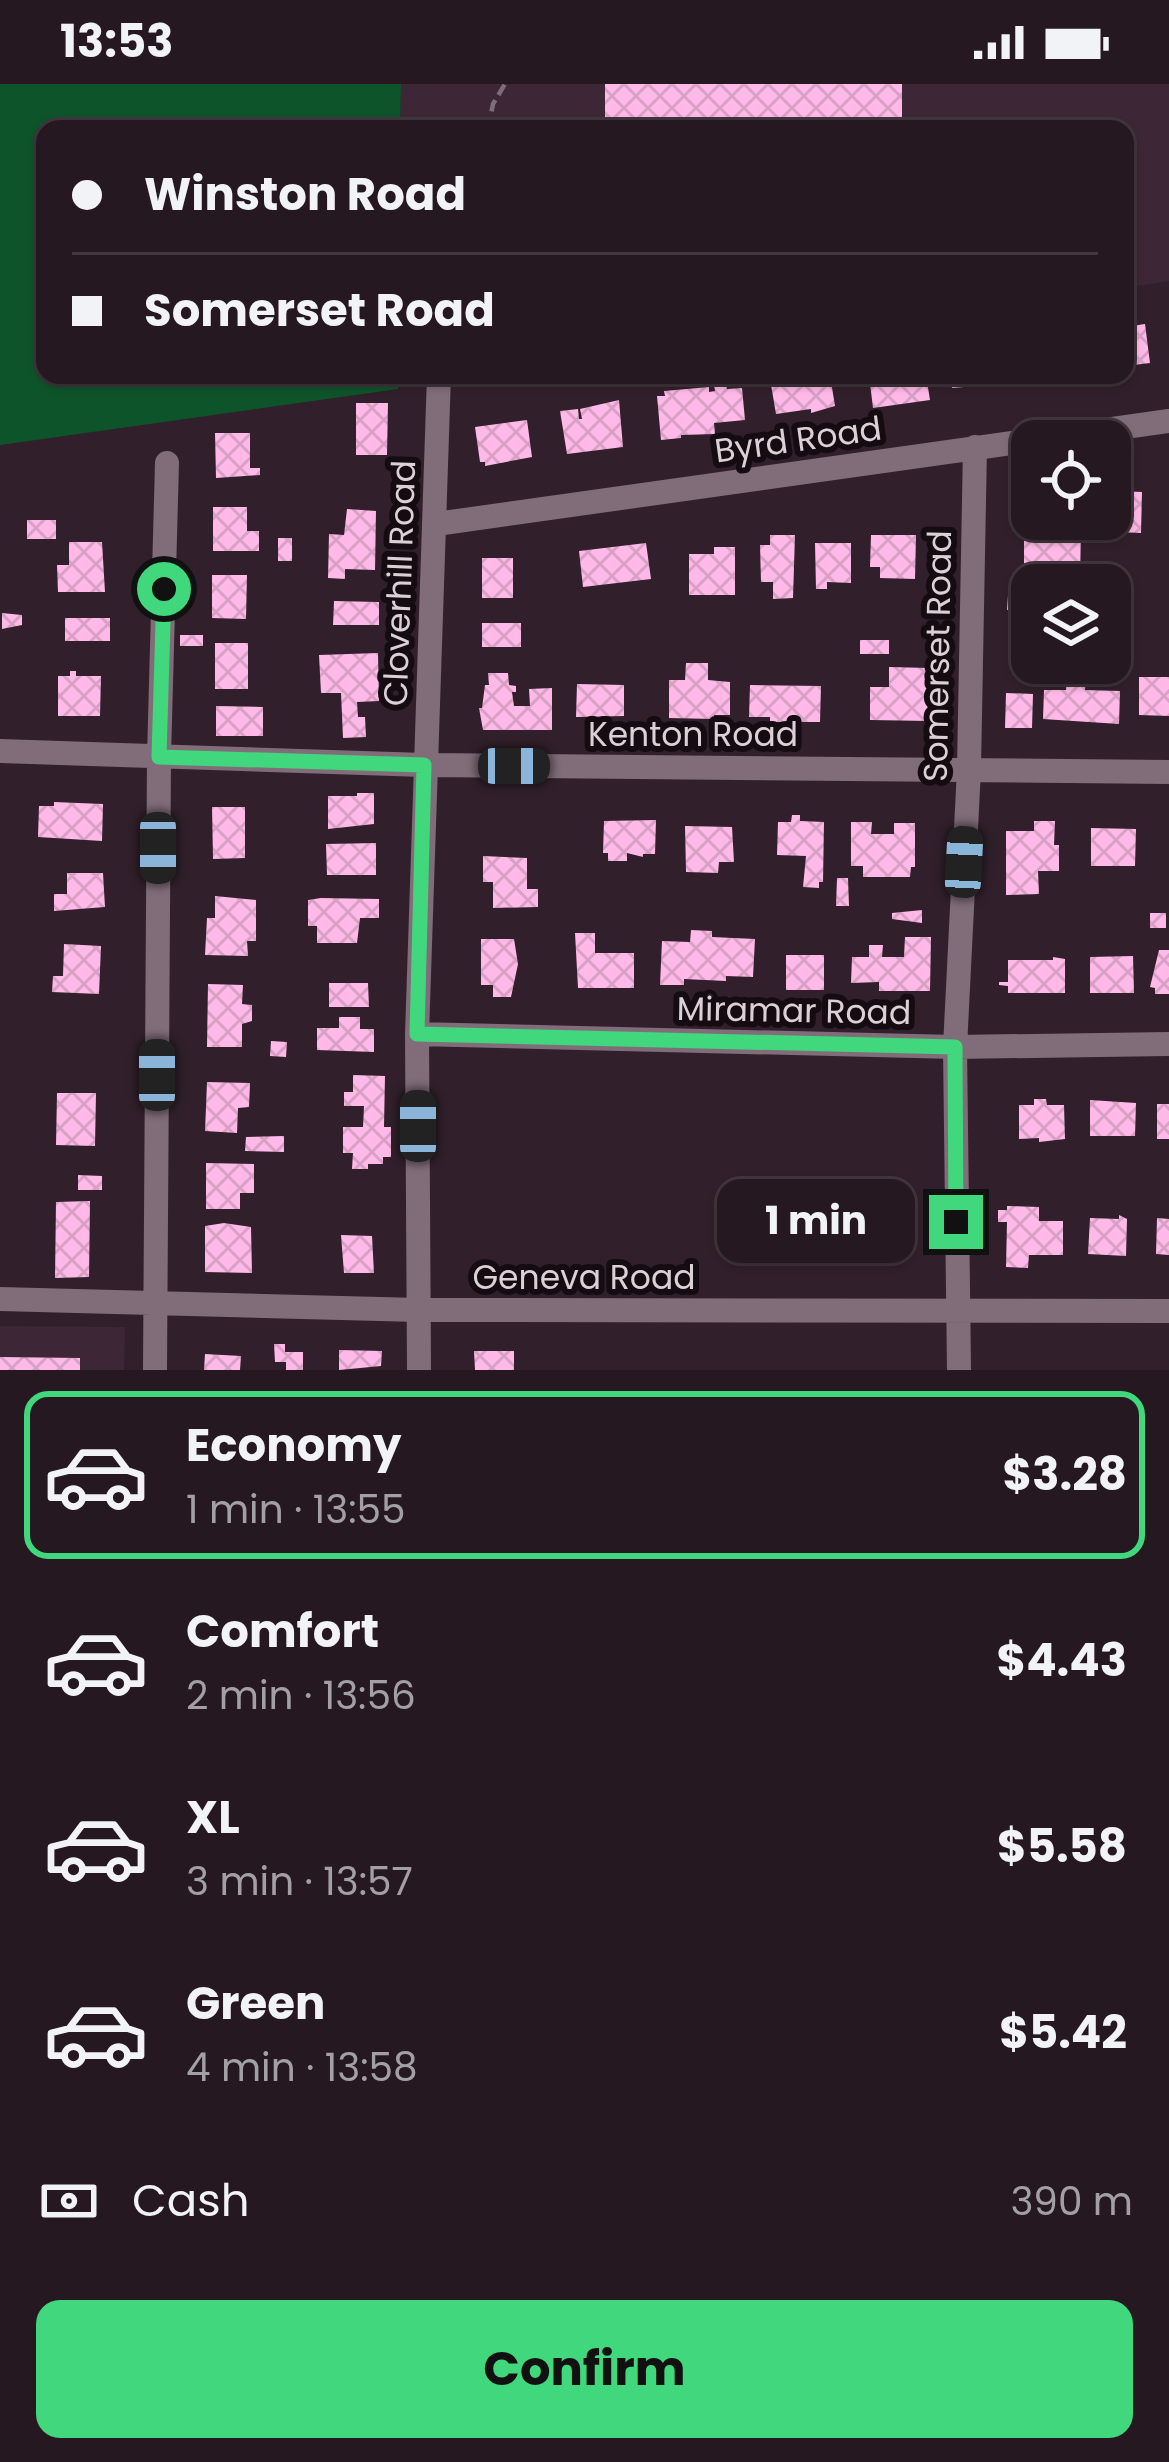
<!DOCTYPE html>
<meta charset="utf-8">
<style>
body{margin:0;font-family:Poppins,sans-serif;background:#2d2129;color:#f1f3f6;height:100vh;display:flex;flex-direction:column;font-size:45px;white-space:nowrap}
*{box-sizing:border-box;margin:0}
p{font-size:39px;color:#a3a0a5}
.icon{flex:none;width:66px;height:66px;fill:none;stroke:currentColor;stroke-width:2;stroke-linecap:round;stroke-linejoin:round}
.map{position:relative;height:1286px;overflow:hidden}
.details{display:flex;flex-direction:column;background:#251820;flex:1}
.details>*{flex:none}
.top-card{position:absolute;left:36px;top:36px;width:1098px;height:264px;border-radius:24px;box-shadow:0 3px 9px #0004,0 0 0 3px #42373e;display:grid;align-content:center;height:264px;padding:0 36px;background:#251820}
.fabs{position:absolute;left:1011px;top:336px;display:grid;gap:24px}
.fabs a{display:grid;place-items:center;width:120px;height:120px;border-radius:24px;background:#251820;box-shadow:0 3px 9px #0004,0 0 0 3px #42373e;font-size:60px}
.end{position:absolute;width:54px;height:54px;margin:-27px;border:15px solid #41d77c;background:#111;box-shadow:0 0 0 6px #111}
.from{border-radius:50%}
.bubble{position:absolute;height:84px;border-radius:24px;background:#251820;box-shadow:0 3px 9px #0004,0 0 0 3px #42373e;font-size:39px;font-weight:700;line-height:84px;text-align:center}
.car{position:absolute;width:36px;height:72px;margin:-36px -18px;border-radius:15px;box-shadow:0 0 9px 3px #0007;background:linear-gradient(#222 24%,#8ab4d8 0 40%,#222 0 76%,#8ab4d8 0 86%,#222 0)}
.top-card b{display:flex;align-items:center;gap:42px;height:114px;font-size:45px}
.top-card b+b{border-top:3px solid #42373e}
.top-card i{width:30px;height:30px;background:#f1f3f6}
ul{padding:21px 0 0;list-style:none}
li{display:flex;align-items:center;gap:36px;height:168px;margin:0 24px 18px;padding:0 12px;border:6px solid transparent;border-radius:24px}
li div{flex:1}
li b{display:block;font-size:45px}
li em{font-style:normal;font-weight:700}
li.current{border-color:#41d77c}
li>.icon{width:108px;height:108px;stroke-width:1.5}
.pay{display:flex;align-items:center;gap:30px;height:132px;padding:0 36px;font-size:45px}
.pay p{margin-inline-start:auto}
.cta{display:flex;gap:24px;margin-top:auto;padding:24px 36px}
.cta a{flex:1;height:138px;border-radius:24px;background:#41d77c;color:#111;font-size:48px;font-weight:700;line-height:138px;text-align:center}
.status{display:flex;justify-content:space-between;align-items:center;height:84px;padding:0 60px;background:#251820;direction:ltr}
.status svg{height:33px;fill:currentColor}
.map>svg:first-child{display:block}
.built{fill:#3d2635}
.green{fill:#0e542b}
.building{fill:url(#building-cross-hatch)}
.lines{fill:none;stroke-linecap:round;stroke-linejoin:round}
.path{stroke:#7c6d76;stroke-width:4.5;stroke-dasharray:12 6;stroke-linecap:butt}
.street{stroke:#816d7a;stroke-width:24}
.route{stroke:#41d77c;stroke-width:15}
.labels{text-anchor:middle;stroke-width:12;stroke-linejoin:round;paint-order:stroke}
.street-label{font-size:33px;fill:#dcd0d7;stroke:#140c11}
</style>
<div class="status"><b>13:53</b><svg viewBox="0 0 49 12"><path d="M0 12V9h3v3zM5 12V6h3v6zM10 12V3h3v9zM15 12V0h3v12zM26 1h20v11H26zM47 4h2v5h-2z"/></svg></div>
<div class="map">
<svg width="1169" height="1286" viewBox="0 0 1169 1286">
<defs>
<pattern id="building-cross-hatch" width="8" height="8" patternUnits="userSpaceOnUse" patternTransform="scale(3)"><rect width="8" height="8" fill="#ffb9e8"/><path d="M0 0l8 8M0 8l8-8" fill="none" stroke="#d9a0c6"/></pattern>
</defs>
<rect width="100%" height="100%" fill="#31202b"/>
<path class="built" d="M401,0H1169V197L1125,204V45H400Z
M0,1242L125,1243L124,1286H0Z"/>
<path class="green" d="M0,0H401L400,45H45V291H398V305L0,361Z"/>
<path class="building" d="M605,0H902V45H605Z
M1145,240L1150,279L1125,282V243Z
M783,291L794,292L795,297L809,294V291H830L835,322L811,329V325L776,330L770,295Z
M869,291H926L930,316L873,324Z
M950,291H1000L1001,300L952,304Z
M726,300L727,305L742,304L745,336L714,339L715,350L681,351V354L661,356L657,312H665L664,307L709,303V308L715,307L714,301Z
M619,316L623,363L567,370L560,327L578,325L579,335H582L580,325Z
M356,319H388L387,371H356Z
M527,336L532,373L485,382V378H480L475,343Z
M215,349H250V384H260V391L216,394Z
M1119,407L1142,408L1141,449L1118,448Z
M213,423H247V447H259V467H213Z
M347,425L376,427L375,486L345,485V495L328,494L329,450L344,451Z
M27,436H56V455H27Z
M1024,443H1081L1080,497H1024Z
M770,451H795L793,514L773,515V498H761L760,461H770Z
M871,451H916L915,495L880,494V483H870Z
M278,454H292V477H278Z
M69,458H102L105,508H58L57,481H69Z
M646,459L651,495L583,503L579,467Z
M815,459H851V499L827,498V505H816Z
M714,463H735V511H689V470H714Z
M482,474H513V514H482Z
M212,491H247L246,535L212,534Z
M1008,511L1030,512V527L1007,526Z
M334,517L379,518V541H333Z
M2,529L22,531V541L2,545Z
M65,534H110V557H65Z
M1008,535H1026V550H1008Z
M482,539H521V563H482Z
M180,551H203V562H180Z
M860,556H889V570H860Z
M215,559H248V605H215Z
M378,569L379,617L357,618L358,633H365L366,653L343,654L341,609H321L319,571Z
M686,579H708V596L730,598V631H714V635L669,634V596H685Z
M889,583L929,584V637L870,636V603H889Z
M70,587H76V592H101L100,632H58V592H70Z
M488,589H508L509,601L516,602V608H512L514,622H530L529,605L552,604V646H483L479,624H482L485,601H489Z
M1067,593L1086,594L1085,606L1120,607L1119,640L1043,635L1044,606H1066Z
M1139,593H1169V632L1139,631Z
M577,600L624,601V632L576,633Z
M750,601L821,602L820,638H770V633H749Z
M1006,609L1033,610L1032,644H1005Z
M216,622L263,623V652H216Z
M357,709H374V740L328,745V712H357Z
M54,718L103,720L102,757L38,753L39,722H54Z
M212,723H245V774L213,775Z
M792,731H800V737L824,738L823,798H819V804L803,803L806,772L777,771L778,738H791Z
M656,736L655,770H643V773L627,769V777H608V769H603L604,737Z
M1034,737H1055L1054,761H1059V787H1038L1039,810L1006,811V747H1034Z
M851,738H872L871,750H894V739H915V783H911L910,793H863V782H851Z
M685,742L732,743L734,778H719L718,789L686,788Z
M1091,744L1136,745L1135,782H1091Z
M376,759V791H327L326,760Z
M483,772L527,774V805H538V823L493,824V798H483Z
M67,789H103L105,823L54,827V810H67Z
M837,794H848L849,822H836Z
M215,812L256,816V857H247L248,872L205,871L207,834H215Z
M321,814L379,815V834H360L357,859H317V842H308V816Z
M922,826V839L892,835V829Z
M1150,829H1166V844H1150Z
M691,846L712,847V853L755,855L753,893L726,892V897L684,895V901H660L662,857L690,858Z
M575,849H595V869H634V904H578Z
M905,853H931L930,907H879V898L851,899L852,873H869V861H883L882,873H904Z
M481,855H514L518,880L511,913H493V901H481Z
M64,860L101,862L99,910L52,908L53,892H63Z
M1159,866H1169V910H1155V904L1150,903Z
M786,871H824V906H786Z
M1133,872L1134,909H1090V873Z
M1053,873L1065,875V909H1008V902L999,901V898H1008V876H1053Z
M329,899H368L369,923H329Z
M208,900L243,901L242,920L252,921V937L242,940V963H207Z
M339,933H360V945H374V968L317,966V944H339Z
M271,957L287,958L286,973L270,972Z
M353,991L385,992L384,1043H391V1073H383V1080H368V1085H352L353,1069H343V1043H363L364,1022H344V1008H353Z
M207,998L250,999L249,1023L238,1024L237,1049L205,1047Z
M57,1009H96L95,1062L56,1061Z
M1034,1015H1046L1047,1021H1064L1065,1055L1039,1058V1054L1019,1055V1021H1034Z
M1090,1016L1136,1019L1135,1052H1090Z
M1157,1020H1169V1055H1157Z
M284,1052V1068L245,1067L246,1053Z
M206,1079L254,1080V1109H240V1125H206Z
M78,1091L102,1092V1106H78Z
M90,1117L89,1193L55,1194L56,1118Z
M1007,1122L1039,1123V1137H1063V1171H1029L1028,1184L1006,1183L1007,1138H998V1126H1007Z
M1119,1131L1127,1135L1126,1172L1088,1170L1090,1134L1119,1135Z
M1157,1134L1169,1135V1171L1156,1170Z
M224,1139L251,1143L252,1189L205,1188V1142Z
M341,1151L372,1152L374,1189H344Z
M274,1260H285V1268H303V1286H286V1278H275Z
M339,1266L382,1267L381,1282L339,1286Z
M474,1267H514V1286H475Z
M205,1270L241,1272L240,1286H204Z
M0,1273L80,1274V1286H0Z"/>
<g class="lines">
<path class="path" d="M488,45L493,20L505,0"/>
<path class="street" d="M436,440L1169,337
M0,667L424,681L1169,688
M417,950L955,963L1169,960
M0,1215L418,1226L1169,1227
M155,1286L159,673L167,379
M419,1286L417,950L439,291
M959,1286L955,963L969,685L975,363"/>
</g>
<g class="lines">
<path class="route" d="M164,505L159,673L424,681L417,950L955,963L956,1138"/>
</g>
<g class="labels">
<g class="street-label">
<text transform="translate(798 355) rotate(-8)" y="12">Byrd Road</text>
<text transform="translate(399 499) rotate(-88)" y="12">Cloverhill Road</text>
<text transform="translate(937 572) rotate(-89)" y="12">Somerset Road</text>
<text x="693" y="662">Kenton Road</text>
<text transform="translate(794 926) rotate(1)" y="12">Miramar Road</text>
<text x="584" y="1205">Geneva Road</text>
</g>
</g>
</svg>
<div class="fabs">
<a><svg class="icon" aria-label="locate" viewBox="0 0 24 24"><circle cx="12" cy="12" r="6"/><path d="M12 2v4M12 18v4M2 12h4M18 12h4"/></svg></a>
<a><svg class="icon" aria-label="layers" viewBox="0 0 24 24"><path d="M12 4l9 5-9 5-9-5zM3 14l9 5 9-5"/></svg></a>
</div>
<i class="end from" style="left:164px;top:505px"></i>
<i class="end" style="left:956px;top:1138px"></i>
<div class="bubble" style="left:717px;top:1095px;width:198px">1 min</div>
<i class="car" style="left:514px;top:682px;rotate:90deg"></i>
<i class="car" style="left:158px;top:764px;rotate:180deg"></i>
<i class="car" style="left:964px;top:778px;rotate:3deg"></i>
<i class="car" style="left:157px;top:991px;rotate:0deg"></i>
<i class="car" style="left:418px;top:1042px;rotate:0deg"></i>
<div class="top-card">
<b><i class="from"></i>Winston Road</b>
<b><i></i>Somerset Road</b>
</div>
</div>
<section class="details">
<ul>
<li class="current"><svg class="icon" aria-label="car" viewBox="0 0 24 24"><path d="M5 17H2v-5l4-1 3-4h7l3 4 3 1v5h-3M9 17h6M6 11h13"/><circle cx="7" cy="17" r="2"/><circle cx="17" cy="17" r="2"/></svg><div><b>Economy</b><p>1 min · 13:55</p></div><em>$3.28</em></li>
<li><svg class="icon" aria-label="car" viewBox="0 0 24 24"><path d="M5 17H2v-5l4-1 3-4h7l3 4 3 1v5h-3M9 17h6M6 11h13"/><circle cx="7" cy="17" r="2"/><circle cx="17" cy="17" r="2"/></svg><div><b>Comfort</b><p>2 min · 13:56</p></div><em>$4.43</em></li>
<li><svg class="icon" aria-label="car" viewBox="0 0 24 24"><path d="M5 17H2v-5l4-1 3-4h7l3 4 3 1v5h-3M9 17h6M6 11h13"/><circle cx="7" cy="17" r="2"/><circle cx="17" cy="17" r="2"/></svg><div><b>XL</b><p>3 min · 13:57</p></div><em>$5.58</em></li>
<li><svg class="icon" aria-label="car" viewBox="0 0 24 24"><path d="M5 17H2v-5l4-1 3-4h7l3 4 3 1v5h-3M9 17h6M6 11h13"/><circle cx="7" cy="17" r="2"/><circle cx="17" cy="17" r="2"/></svg><div><b>Green</b><p>4 min · 13:58</p></div><em>$5.42</em></li>
</ul>
<div class="pay"><svg class="icon" aria-label="cash" viewBox="0 0 24 24"><path d="M3 7h18v10H3z"/><circle cx="12" cy="12" r="2"/></svg>Cash<p>390 m</p></div>
<div class="cta"><a>Confirm</a></div>
</section>
